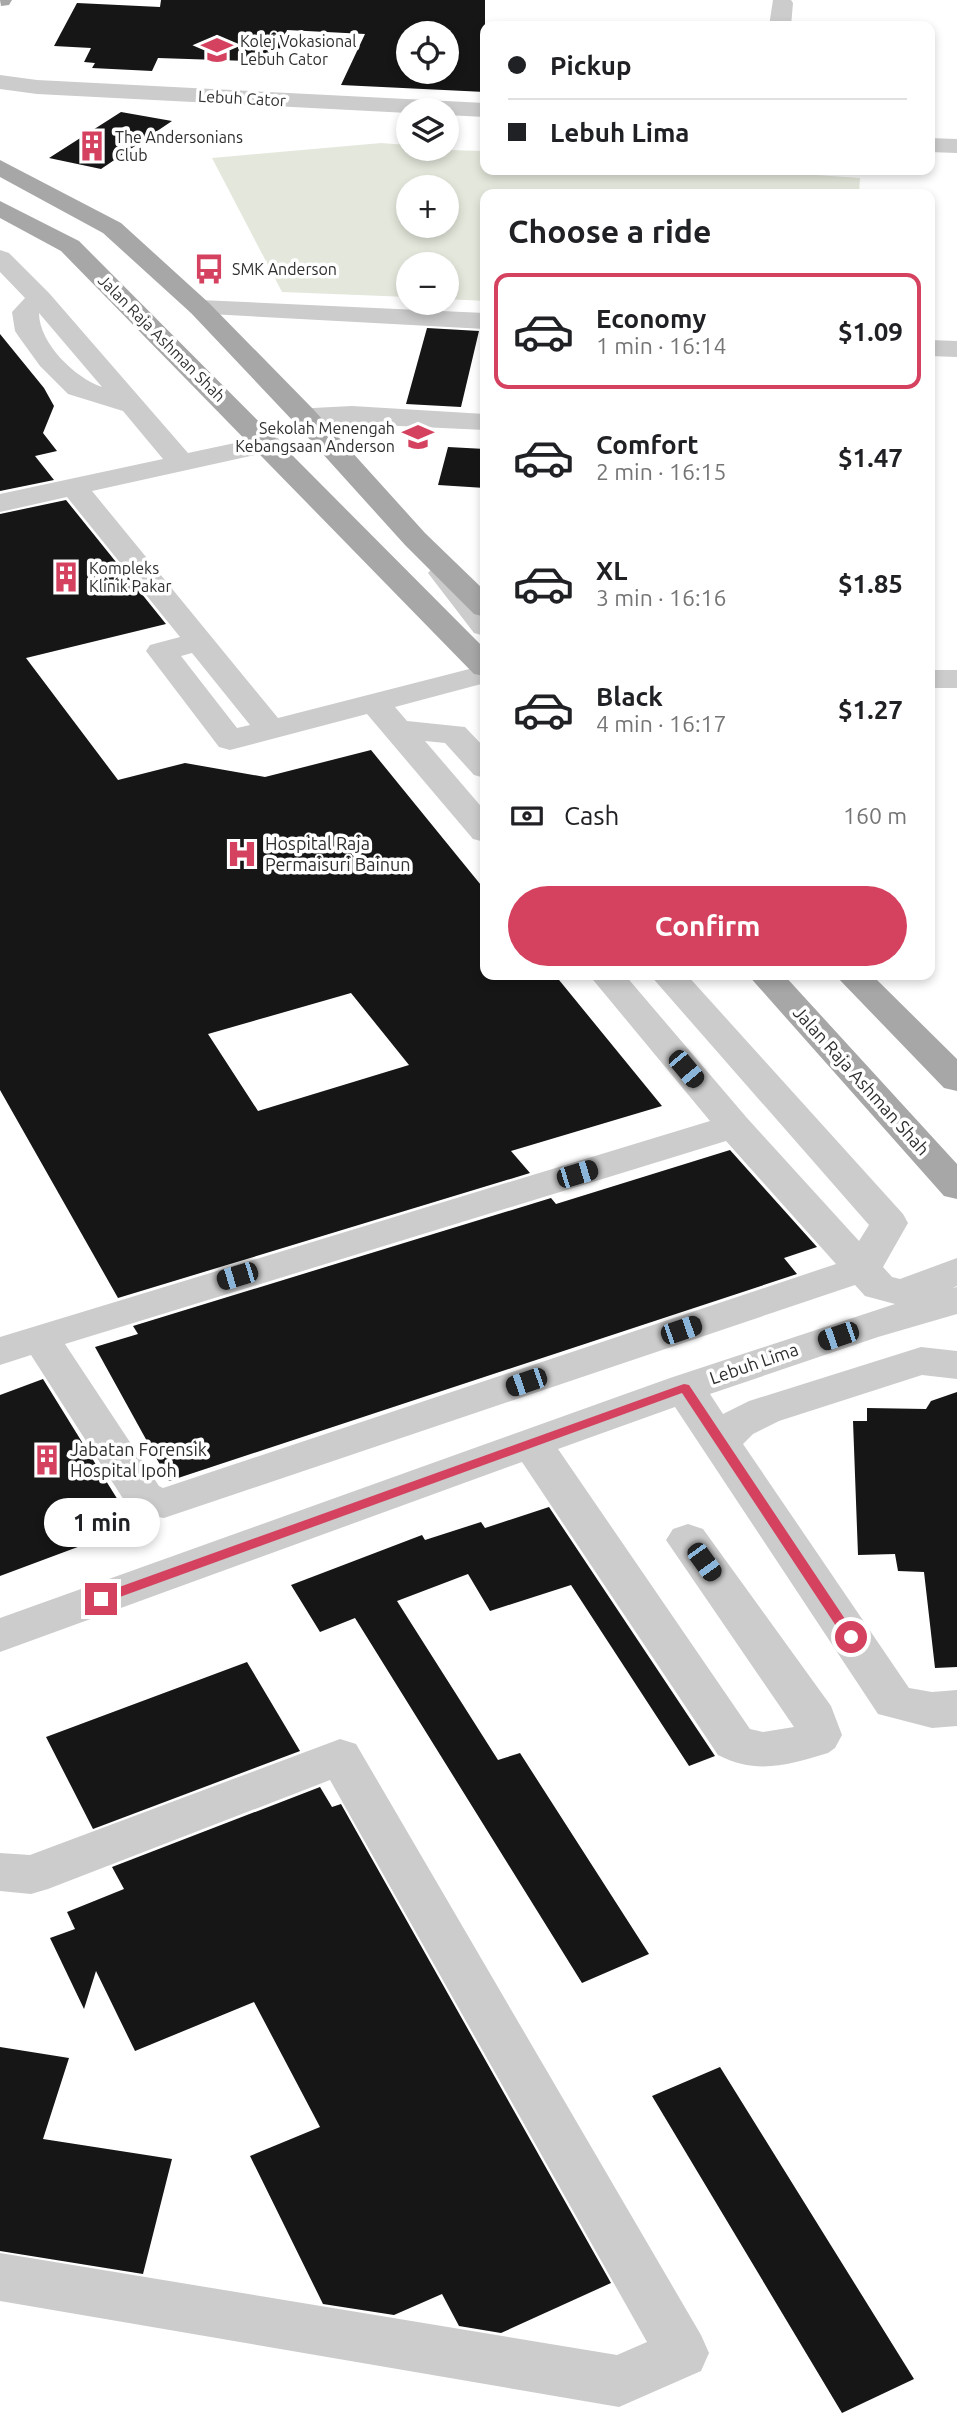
<!DOCTYPE html>
<meta charset="utf-8">
<style>
body{margin:0;font-family:Ubuntu,sans-serif;background:#f2f2f2;color:#202124;height:100vh;display:flex;flex-direction:column;font-size:26px;white-space:nowrap}
*{box-sizing:border-box;margin:0}
p{font-size:23px;color:#757577}
.icon{flex:none;width:38px;height:38px;fill:none;stroke:currentColor;stroke-width:2;stroke-linecap:round;stroke-linejoin:round}
.map{position:relative;flex:1;overflow:hidden}
.details{position:absolute;left:480px;top:189px;width:455px;height:791px;display:flex;flex-direction:column;background:#fff;border-radius:14px;box-shadow:0 4px 10px #0003}
.details>*{flex:none}
.guide{position:absolute;left:480px;top:21px;width:455px;height:154px;border-radius:14px;box-shadow:0 4px 10px #0003;display:grid;align-content:center;height:154px;padding:0 28px;background:#fff}
.controls{position:absolute;left:396px;top:21px;display:grid;gap:14px}
.controls a{display:grid;place-items:center;width:63px;height:63px;border-radius:50%;background:#fff;box-shadow:0 4px 10px #0003;font-size:35px}
.end{position:absolute;width:32px;height:32px;margin:-16px;border:9px solid #d54260;background:#fff;box-shadow:0 0 0 4px #fff}
.from{border-radius:50%}
.bubble{position:absolute;height:49px;border-radius:24px;background:#fff;box-shadow:0 4px 10px #0003;font-size:23px;font-weight:700;line-height:49px;text-align:center}
.car{position:absolute;width:21px;height:42px;margin:-21px -10px;border-radius:9px;box-shadow:0 0 5px 2px #0007;background:linear-gradient(#222 24%,#8ab4d8 0 40%,#222 0 76%,#8ab4d8 0 86%,#222 0)}
.guide b{display:flex;align-items:center;gap:24px;height:66px;font-size:26px}
.guide b+b{border-top:2px solid #e0e0e0}
.guide i{width:18px;height:18px;background:#202124}
ul{padding:0;list-style:none}
li{display:flex;align-items:center;gap:21px;height:116px;margin:0 14px 10px;padding:0 14px;border:4px solid transparent;border-radius:14px}
li div{flex:1}
li b{display:block;font-size:26px}
li em{font-style:normal;font-weight:700}
li.current{border-color:#d54260}
li>.icon{width:63px;height:63px;stroke-width:1.5}
h2{padding:0 28px;font-size:32px;line-height:84px}
.pay{display:flex;align-items:center;gap:18px;height:77px;padding:0 28px;font-size:26px}
.pay p{margin-inline-start:auto}
.cta{display:flex;gap:14px;margin-top:auto;padding:14px 28px}
.cta a{flex:1;height:80px;border-radius:42px;background:#d54260;color:#fff;font-size:28px;font-weight:700;line-height:80px;text-align:center}
.map>svg:first-child{display:block}
.green{fill:#e4e8dc;fill-rule:evenodd}
.building{fill:#161616;fill-rule:evenodd}
.lines{fill:none;stroke-linecap:round;stroke-linejoin:round}
.minor{fill:#ccc;fill-rule:evenodd}
.major{fill:#a7a7a7;fill-rule:evenodd}
.route{fill:#d54260}
.labels{text-anchor:middle;stroke-width:7;stroke-linejoin:round;paint-order:stroke}
.far-poi-label{font-size:16px;fill:#2f2f2f;stroke:#fff;text-anchor:start}
.far-street-label{font-size:16px;fill:#2f2f2f;stroke:#fff}
.poi-label{font-size:18px;fill:#2f2f2f;stroke:#fff;text-anchor:start}
.street-label{font-size:18px;fill:#2f2f2f;stroke:#fff}
</style>
<div class="map">
<svg width="957" height="2430" viewBox="0 0 957 2430">
<rect width="100%" height="100%" fill="#fff"/>
<path class="green" d="M381,143L408,145V149L485,151V170H745L860,178L859,194H485V301L446,299V264H408V297L282,292L212,158ZM408,187H446V226H408Z"/>
<path class="building" d="M161,0H485V92L341,85L365,34L287,30L275,62L158,58L152,71L92,68L95,63L84,62L91,48L54,46L77,3L160,7ZM408,33H446V72H408Z
M121,112L172,121L101,169L49,158Z
M427,328L479,331L461,407L406,404Z
M0,334L44,388L54,406L43,433L57,451L35,456L54,480L0,491Z
M448,447L485,449V488L438,485Z
M66,500L166,624L26,658L118,780L185,763L265,777L371,750L485,890V975H555L662,1106L511,1151L530,1173L118,1298L0,1090V514ZM351,993L409,1065L258,1111L208,1034Z
M730,1150L817,1247L784,1258L797,1274L169,1481L95,1347L138,1334L133,1326L551,1198L556,1204Z
M43,1379L134,1526L0,1576V1395Z
M957,1392V1667L935,1668L924,1572L898,1571L895,1554L858,1555L853,1421H867V1408L926,1409L931,1401Z
M549,1507L715,1756L689,1766L571,1585L490,1611L468,1574L397,1601L498,1760L520,1753L649,1954L582,1983L355,1618L320,1632L291,1585L422,1535L425,1540L481,1522L485,1528Z
M247,1662L300,1751L93,1829L46,1737Z
M320,1787L332,1807L341,1804L611,2283L501,2333L459,2326L442,2294L394,2315L323,2304L250,2156L320,2127L254,2002L135,2051L96,1971L84,2009L50,1938L75,1929L67,1912L124,1889L112,1867Z
M0,2047L69,2058L43,2139L172,2159L143,2274L0,2251Z
M720,2067L914,2379L842,2413L652,2096Z"/>
<g class="lines">
<path class="minor" d="M773,0H791L793,3L791,26H769Z
M0,75L37,80L485,103V117L446,115V110H408V113L37,94L0,89Z
M929,138L957,139V153L929,152Z
M0,250L9,253L49,293L188,453L268,436L278,438L282,444L278,450L92,491L278,718L485,665V683L395,707L407,721L465,727L485,748V778L474,775L445,743L425,741L485,811V842L473,839L367,714L230,750L219,747L146,651L150,645L180,637L67,497L0,512V494L163,459L123,411L68,394L40,366L19,337L15,331L12,312L25,298L0,272ZM39,313L102,387C75,378 39,343 39,313ZM192,653L250,725L237,728L181,656Z
M200,300L485,313V329L191,313L187,308L191,303Z
M929,340L957,341V357L929,356Z
M352,406L485,414V430L293,421L289,415L293,409Z
M443,564L453,567L485,607V636L474,633L428,573L433,567Z
M929,670H957V688H929Z
M589,975H625L747,1118L859,1241L869,1225L650,975H687L903,1214L908,1223L883,1267L892,1277L900,1279L957,1258V1286L953,1288L957,1287V1314L878,1337L710,1394L723,1414L749,1401L921,1347L957,1351V1379L922,1375L779,1421L753,1434L743,1444L909,1688L932,1692L957,1690V1726L932,1728L878,1714L675,1407L558,1449L750,1729L763,1732L794,1727L666,1540L673,1529L688,1524L703,1529L831,1706L842,1735L835,1748L828,1753C789,1765 756,1775 718,1755L522,1462L0,1652V1618L670,1378L895,1304L865,1296L855,1285L164,1518L139,1514L129,1508L31,1355L0,1365V1337L710,1121ZM726,1141L836,1264L163,1488L159,1486L65,1344Z
M340,1739L356,1744L701,2335L709,2353L701,2371L619,2407L0,2301V2253L617,2355L647,2342L330,1780L48,1889L31,1894L0,1891V1853L30,1855Z"/>
<path class="major" d="M0,0H12L9,5L1,6Z
M0,160L121,223L209,303L313,409L425,533L485,591V617L474,614L405,545L293,421L191,313L103,233L0,177Z
M0,201L79,241L485,649V676L474,674L61,251L0,218Z
M748,975H784L957,1164V1199L944,1196Z
M835,975H872L957,1059V1091L944,1088Z"/>
</g>
<path class="route" d="M684,1384L689,1385L855,1634V1641H846L682,1393L106,1602H97L95,1599L97,1595Z"/>
<defs>
<g id="school-bare" transform="scale(2.415)"><path d="M0-5L7-2L0 1L-7-2ZM-4 1L0 2.5L4 1V4Q0 6-4 4Z" fill="#d54260" stroke="#fff" stroke-width="2.5" paint-order="stroke"/></g>
<g id="building-bare" transform="scale(2.415)"><path d="M-4-6H4V6H1V3H-1V6H-4ZM-2.5-4.3h1.7v1.8h-1.7ZM.8-4.3h1.7v1.8H.8ZM-2.5-1h1.7V.8h-1.7ZM.8-1h1.7V.8H.8Z" fill="#d54260" stroke="#fff" stroke-width="2.5" paint-order="stroke"/></g>
<g id="bus-bare" transform="scale(2.415)"><path d="M-5-6H5V4H4V6H2V4H-2V6H-4V4H-5ZM-3.5-4V0h7V-4ZM-3.5 1.2v1.5H-2V1.2ZM2 1.2v1.5H3.5V1.2Z" fill="#d54260" stroke="#fff" stroke-width="2.5" paint-order="stroke"/></g>
<g id="hospital-bare" transform="scale(2.415)"><path d="M-5-5h3v3.5h4V-5h3V5h-3V1.5h-4V5h-3Z" fill="#d54260" stroke="#fff" stroke-width="2.5" paint-order="stroke"/></g>
</defs>
<g fill-rule="evenodd">
<use href="#school-bare" x="217" y="50"/>
<use href="#building-bare" x="92" y="146"/>
<use href="#bus-bare" x="209" y="269"/>
<use href="#school-bare" x="418" y="437"/>
<use href="#building-bare" x="66" y="577"/>
<use href="#hospital-bare" x="242" y="854"/>
<use href="#building-bare" x="47" y="1460"/>
</g>
<g class="labels">
<g class="far-poi-label">
<text x="240" y="47">Kolej Vokasional<tspan x="240" dy="18">Lebuh Cator</tspan></text>
<text x="115" y="143">The Andersonians<tspan x="115" dy="18">Club</tspan></text>
<text x="232" y="275">SMK Anderson</text>
<text x="395" y="434" text-anchor="end">Sekolah Menengah<tspan x="395" dy="18">Kebangsaan Anderson</tspan></text>
<text x="89" y="574">Kompleks<tspan x="89" dy="18">Klinik Pakar</tspan></text>
</g>
<g class="far-street-label">
<text transform="translate(242 98) rotate(3)" y="6">Lebuh Cator</text>
<text transform="translate(162 338) rotate(45)" y="6">Jalan Raja Ashman Shah</text>
</g>
<g class="poi-label">
<text x="265" y="850">Hospital Raja<tspan x="265" dy="21">Permaisuri Bainun</tspan></text>
<text x="70" y="1456">Jabatan Forensik<tspan x="70" dy="21">Hospital Ipoh</tspan></text>
</g>
<g class="street-label">
<text transform="translate(861 1081) rotate(48)" y="6">Jalan Raja Ashman Shah</text>
<text transform="translate(754 1364) rotate(-19)" y="6">Lebuh Lima</text>
</g>
</g>
</svg>
<div class="controls">
<a><svg class="icon" aria-label="locate" viewBox="0 0 24 24"><circle cx="12" cy="12" r="6"/><path d="M12 2v4M12 18v4M2 12h4M18 12h4"/></svg></a>
<a><svg class="icon" aria-label="layers" viewBox="0 0 24 24"><path d="M12 4l9 5-9 5-9-5zM3 14l9 5 9-5"/></svg></a>
<a>+</a>
<a>−</a>
</div>
<i class="end from" style="left:851px;top:1637px"></i>
<i class="end" style="left:101px;top:1599px"></i>
<div class="bubble" style="left:44px;top:1498px;width:116px">1 min</div>
<i class="car" style="left:686px;top:1069px;rotate:140deg"></i>
<i class="car" style="left:577px;top:1174px;rotate:73deg"></i>
<i class="car" style="left:237px;top:1276px;rotate:253deg"></i>
<i class="car" style="left:681px;top:1330px;rotate:71deg"></i>
<i class="car" style="left:838px;top:1336px;rotate:251deg"></i>
<i class="car" style="left:526px;top:1382px;rotate:251deg"></i>
<i class="car" style="left:704px;top:1562px;rotate:144deg"></i>
<div class="guide">
<b><i class="from"></i>Pickup</b>
<b><i></i>Lebuh Lima</b>
</div>
<section class="details">
<h2>Choose a ride</h2>
<ul>
<li class="current"><svg class="icon" aria-label="car" viewBox="0 0 24 24"><path d="M5 17H2v-5l4-1 3-4h7l3 4 3 1v5h-3M9 17h6M6 11h13"/><circle cx="7" cy="17" r="2"/><circle cx="17" cy="17" r="2"/></svg><div><b>Economy</b><p>1 min · 16:14</p></div><em>$1.09</em></li>
<li><svg class="icon" aria-label="car" viewBox="0 0 24 24"><path d="M5 17H2v-5l4-1 3-4h7l3 4 3 1v5h-3M9 17h6M6 11h13"/><circle cx="7" cy="17" r="2"/><circle cx="17" cy="17" r="2"/></svg><div><b>Comfort</b><p>2 min · 16:15</p></div><em>$1.47</em></li>
<li><svg class="icon" aria-label="car" viewBox="0 0 24 24"><path d="M5 17H2v-5l4-1 3-4h7l3 4 3 1v5h-3M9 17h6M6 11h13"/><circle cx="7" cy="17" r="2"/><circle cx="17" cy="17" r="2"/></svg><div><b>XL</b><p>3 min · 16:16</p></div><em>$1.85</em></li>
<li><svg class="icon" aria-label="car" viewBox="0 0 24 24"><path d="M5 17H2v-5l4-1 3-4h7l3 4 3 1v5h-3M9 17h6M6 11h13"/><circle cx="7" cy="17" r="2"/><circle cx="17" cy="17" r="2"/></svg><div><b>Black</b><p>4 min · 16:17</p></div><em>$1.27</em></li>
</ul>
<div class="pay"><svg class="icon" aria-label="cash" viewBox="0 0 24 24"><path d="M3 7h18v10H3z"/><circle cx="12" cy="12" r="2"/></svg>Cash<p>160 m</p></div>
<div class="cta"><a>Confirm</a></div>
</section>
</div>
